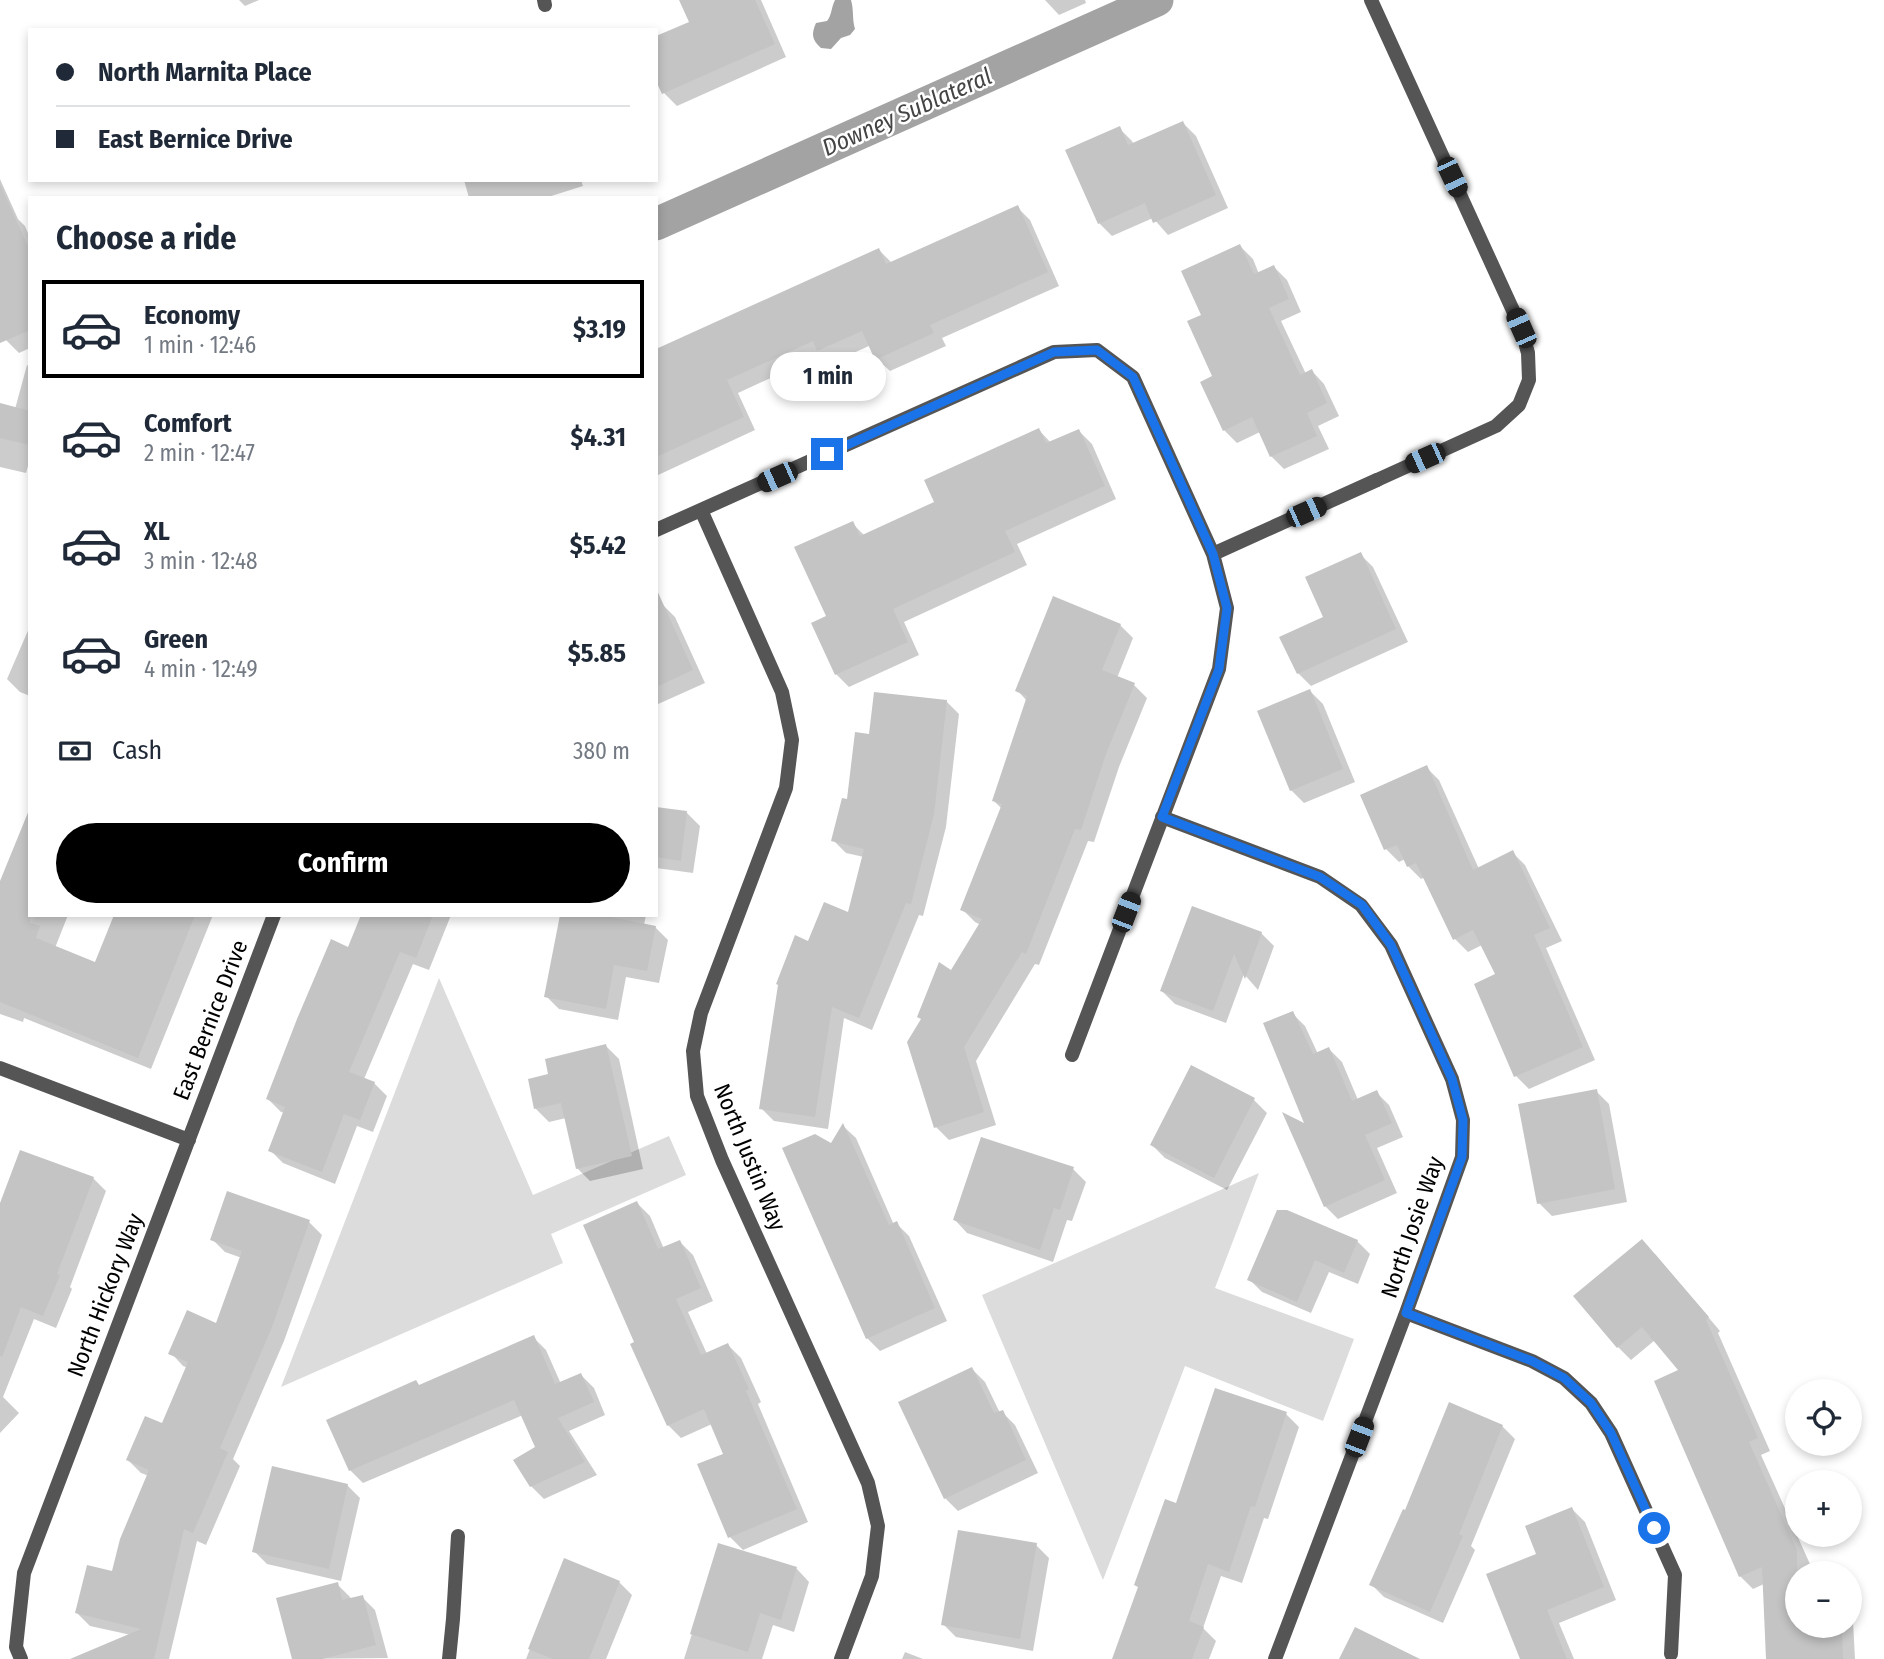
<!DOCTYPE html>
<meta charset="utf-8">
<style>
body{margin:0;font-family:"Fira Sans Condensed",sans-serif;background:#f6f6f7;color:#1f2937;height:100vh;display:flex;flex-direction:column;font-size:26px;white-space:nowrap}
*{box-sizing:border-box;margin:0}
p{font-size:23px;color:#747a83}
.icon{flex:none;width:38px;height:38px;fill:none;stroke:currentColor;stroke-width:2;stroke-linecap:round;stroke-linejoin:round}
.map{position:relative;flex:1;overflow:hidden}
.side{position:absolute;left:28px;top:196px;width:630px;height:721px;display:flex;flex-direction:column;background:#fff;border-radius:0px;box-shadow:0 4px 10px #0003}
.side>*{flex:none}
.top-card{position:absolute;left:28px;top:28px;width:630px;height:154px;border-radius:0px;box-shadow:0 4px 10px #0003;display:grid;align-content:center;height:154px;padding:0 28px;background:#fff}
.tools{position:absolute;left:1785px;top:1379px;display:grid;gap:14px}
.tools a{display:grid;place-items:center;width:77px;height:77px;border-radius:50%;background:#fff;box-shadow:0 4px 10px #0003;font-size:35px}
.end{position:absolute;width:32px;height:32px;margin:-16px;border:9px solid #1a73e8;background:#fff;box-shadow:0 0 0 4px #fff}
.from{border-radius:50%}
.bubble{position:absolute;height:49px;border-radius:24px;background:#fff;box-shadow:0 4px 10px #0003;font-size:23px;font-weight:700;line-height:49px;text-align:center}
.car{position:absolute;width:21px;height:42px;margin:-21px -10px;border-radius:9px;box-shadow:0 0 5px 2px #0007;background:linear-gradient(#222 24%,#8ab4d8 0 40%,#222 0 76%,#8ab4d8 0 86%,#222 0)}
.top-card b{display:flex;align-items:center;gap:24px;height:66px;font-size:26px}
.top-card b+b{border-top:2px solid #e0e1e3}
.top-card i{width:18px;height:18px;background:#1f2937}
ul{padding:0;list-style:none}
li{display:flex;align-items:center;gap:21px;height:98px;margin:0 14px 10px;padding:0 14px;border:4px solid transparent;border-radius:0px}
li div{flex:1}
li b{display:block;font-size:26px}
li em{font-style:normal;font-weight:700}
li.active{border-color:#000}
li>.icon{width:63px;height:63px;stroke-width:1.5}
h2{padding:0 28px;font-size:32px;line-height:84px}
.pay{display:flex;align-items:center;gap:18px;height:77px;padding:0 28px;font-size:26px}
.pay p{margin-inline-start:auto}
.button{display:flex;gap:14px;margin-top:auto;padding:14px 28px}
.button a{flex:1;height:80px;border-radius:42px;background:#000;color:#fff;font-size:28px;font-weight:700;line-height:80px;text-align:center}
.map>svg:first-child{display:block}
.green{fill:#dcdcdc}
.water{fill:#a3a3a3}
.shadow{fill:#0003}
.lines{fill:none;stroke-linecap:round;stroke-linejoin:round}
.canal{stroke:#a3a3a3;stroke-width:33}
.building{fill:#c4c4c4}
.service{stroke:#555;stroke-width:14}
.minor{stroke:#555;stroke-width:14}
.route{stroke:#1a73e8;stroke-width:9}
.labels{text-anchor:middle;stroke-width:5;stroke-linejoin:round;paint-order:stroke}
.street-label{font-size:23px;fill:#000;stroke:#fff}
.water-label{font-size:24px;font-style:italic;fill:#444;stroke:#fff}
</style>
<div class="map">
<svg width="1884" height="1659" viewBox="0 0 1884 1659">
<rect width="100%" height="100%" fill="#fff"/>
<path class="green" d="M439,978L533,1195L669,1136L686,1175L551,1234L563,1263L281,1387Z
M1259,1173L1215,1288L1354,1339L1323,1421L1185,1366L1103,1580L982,1295Z"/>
<path class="water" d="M835,0H851C854,10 852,19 855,29L850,35L841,38L831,49L821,48C812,40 811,34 816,23L827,21C832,15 831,8 835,0Z"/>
<path class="shadow" d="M239,0H259L245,6Z
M681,0H761L786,57L677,106L664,93L691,22Z
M1045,0H1085L1086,3L1059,15Z
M1183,123L1196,136L1228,208L1168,235L1153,218L1112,236L1099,223L1119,128L1132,141L1134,145Z
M0,179L18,219L25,226L30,238V348L19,353L6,340L0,326Z
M464,180H581L583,186L545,198H469Z
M1017,207L1030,220L1059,286L942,338L946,346L890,371L877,359L871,345L832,363L823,354L738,393L755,430L656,476V405L879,250L892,263Z
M1240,246L1253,259L1259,274L1274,267L1287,280L1301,312L1281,321L1306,374L1312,371L1324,384L1339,416L1318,426L1329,449L1284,469L1271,456L1260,432L1237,443L1224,430L1203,316Z
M27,365L30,366V459L26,473L0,467V405L15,409Z
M1039,430L1051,443L1079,431L1092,444L1116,499L1017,544L1027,565L904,622L919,655L849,687L836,674L828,617L852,523L865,536L937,503Z
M1360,554L1373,567L1408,642L1311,686L1298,673L1325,618Z
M662,604L675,617L705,683L656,705V607Z
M1120,625L1133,638L1117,678L1134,685L1147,698L1119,767L1094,842L1088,841L1039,965L1035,964L976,1061L996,1125L949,1140L936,1127L952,972L981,925L975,922L962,909L1002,809L994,801L1027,701L1017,690Z
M30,626V696L20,692L7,679Z
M1310,691L1323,704L1355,782L1304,803L1291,790Z
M946,701L959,714L946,827L923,916L919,915L872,1030L844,1018L828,1129L774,1121L761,1108L809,943L849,914L864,857L846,853L833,840L871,735Z
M1426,767L1439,780L1479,869L1512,852L1525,865L1562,941L1546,948L1595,1060L1529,1089L1516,1076L1476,985L1497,975L1482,945L1468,952L1455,939L1425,877L1421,879L1408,866L1405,859L1399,862L1386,849L1362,796Z
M656,809L687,813L700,826L693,873L656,868Z
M30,812V915H68L55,948L96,965L116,915H213L151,1069L24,1018L23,1022L0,1014V886Z
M362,915H451L429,970L413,964L364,1079L374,1083L387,1096L373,1132L357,1126L335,1184L283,1163L270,1150L285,1113L281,1112L268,1099L349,949Z
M561,915H646L644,925L655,927L668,940L659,983L626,977L618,1020L559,1009L546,996Z
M1261,933L1274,946L1258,990L1244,974L1226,1023L1175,1004L1162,991Z
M1292,1013L1305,1026L1318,1054L1329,1049L1342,1062L1358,1100L1376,1092L1389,1105L1403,1137L1377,1148L1397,1193L1338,1219L1325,1206L1307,1127Z
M606,1046L619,1059L643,1169L590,1181L577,1168L566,1118L549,1122L536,1109L530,1080L550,1075Z
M1191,1068L1254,1100L1267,1113L1227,1190L1165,1158L1152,1145Z
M1596,1091L1609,1104L1627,1202L1552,1216L1539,1203Z
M843,1126L856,1138L894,1225L897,1224L909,1236L947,1321L880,1351L867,1338L832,1145Z
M1073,1169L1086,1182L1072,1221L1067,1220L1053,1262L967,1233L955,1220Z
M93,1178L106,1191L70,1287L72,1289L56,1328L34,1319L3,1397L19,1413L0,1433V1208Z
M637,1203L650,1216L664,1249L680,1242L693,1255L713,1301L688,1312L707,1354L728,1345L741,1358L761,1402L758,1404L808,1522L743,1550L730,1537L725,1454L712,1424L681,1438L668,1425L636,1343Z
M309,1222L322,1235L284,1341L233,1459L240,1466L206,1545L197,1541L169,1659H81L131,1635L90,1626L77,1613L114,1573L149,1476L141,1473L128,1460L163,1425L188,1368L183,1366L171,1353L217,1325L242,1258L225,1252L212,1239Z
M1357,1241L1370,1254L1358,1284L1329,1272L1311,1313L1262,1292L1249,1279Z
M1655,1254L1720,1331L1718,1333L1770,1451L1761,1455L1814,1573H1797V1626H1850V1598L1852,1601L1855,1659H1768L1764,1584L1753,1589L1740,1576L1681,1371L1655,1340L1631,1360L1618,1347Z
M533,1337L546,1350L561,1384L581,1375L594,1388L605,1415L569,1431L597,1475L544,1499L531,1486L537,1447L523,1415L363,1483L350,1470L416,1382L420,1386Z
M972,1369L985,1382L1000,1413L1002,1412L1015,1425L1038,1473L958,1511L945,1498Z
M1286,1414L1299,1427L1268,1519L1264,1518L1242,1583L1221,1576L1203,1628L1216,1641L1209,1659H1114L1177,1505Z
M1502,1426L1515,1439L1471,1546L1475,1550L1443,1623L1384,1597L1371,1584Z
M347,1485L360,1498L341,1581L267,1564L254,1551Z
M1572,1509L1585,1522L1616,1600L1559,1623L1574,1659H1522L1538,1555Z
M720,1545L797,1569L809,1582L794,1632L773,1625L762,1659H684Z
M1036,1545L1049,1558L1033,1651L956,1637L943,1624Z
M565,1561L619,1582L632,1595L606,1659H526Z
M337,1584L350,1597L351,1600L362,1597L375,1610L388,1658L294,1659Z
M905,1652L923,1659H902Z"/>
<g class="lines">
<path class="canal" d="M656,224L1157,0"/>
</g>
<path class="building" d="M679,0H755L775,44L662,94L656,81V36L689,22Z
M1183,121L1216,195L1153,223L1145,203L1098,224L1065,150L1120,126L1128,145Z
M0,184L30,251V330L0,343Z
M1018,205L1048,272L930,325L934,333L875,360L862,331L817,351L813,341L727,380L744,417L656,457V349L879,248L886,264Z
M1240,244L1254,274L1274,265L1289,299L1269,308L1300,375L1312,369L1327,403L1307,413L1317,436L1270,457L1252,417L1223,431L1200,382L1212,376L1187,321L1201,315L1181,271Z
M0,403L30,411V445L0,438Z
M1039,428L1046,443L1079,429L1105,486L1005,531L1015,552L893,609L908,642L835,675L811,623L826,616L794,547L853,521L860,536L934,502L924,480Z
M1361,552L1396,629L1297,674L1279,637L1323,617L1305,577Z
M656,588L693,670L656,687Z
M1053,596L1121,624L1102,670L1135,683L1106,754L1081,830L1075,829L1026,954L1022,952L964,1047L984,1112L934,1128L907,1042L921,1019L917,1017L939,962L951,970L982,919L960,910L1002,804L992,801L1027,696L1015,691Z
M1310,689L1343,769L1290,791L1257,711Z
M874,692L947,700L934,814L911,904L906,903L859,1018L832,1007L815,1117L759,1109L778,985L776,984L795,935L808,941L824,902L848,912L864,849L831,841L842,798L847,799L855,732L869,734Z
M1427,765L1473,870L1513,850L1550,928L1534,935L1583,1047L1514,1077L1474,984L1495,974L1473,930L1453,940L1416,863L1407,867L1397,845L1384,850L1360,795Z
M656,807L687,811L681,861L656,857Z
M29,810L30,923L40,926L36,938L95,962L114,915H195L138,1058L0,1002V881Z
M1192,906L1262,932L1245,979L1234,954L1213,1011L1160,991Z
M361,915H433L416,958L400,952L349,1072L375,1082L360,1120L344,1114L322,1172L268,1151L285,1107L266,1099L297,1019L331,939L348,947Z
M560,915H601L656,926L647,971L614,965L606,1009L544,997Z
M1293,1011L1313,1054L1329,1047L1352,1101L1377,1090L1392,1123L1365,1135L1385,1180L1324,1207L1282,1112L1304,1123L1263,1023Z
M606,1044L632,1156L576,1169L561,1103L534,1109L528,1079L548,1074L545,1059Z
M1191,1065L1255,1098L1214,1178L1150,1145Z
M1597,1089L1615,1189L1537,1204L1518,1104Z
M843,1123L889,1225L897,1221L935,1308L866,1339L782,1148L815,1134L831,1143Z
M981,1137L1074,1167L1060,1210L1054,1208L1040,1250L953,1220Z
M20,1150L94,1177L57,1274L60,1275L43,1316L21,1307L2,1357L0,1356V1203Z
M227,1191L310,1220L272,1327L220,1448L228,1452L193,1533L184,1529L154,1659H70L141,1629L75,1613L87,1565L112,1571L120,1539L149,1470L126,1460L145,1416L162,1423L188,1362L168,1354L187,1310L216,1323L242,1251L210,1240Z
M637,1201L658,1249L680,1240L701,1288L676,1299L701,1355L728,1343L749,1389L746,1391L797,1509L728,1538L697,1464L723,1454L704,1409L667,1426L630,1344L634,1342L583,1225Z
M1277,1210H1287L1358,1240L1344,1273L1315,1260L1297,1302L1247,1280Z
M1642,1239L1709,1317L1706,1320L1758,1438L1749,1442L1797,1550V1626H1842L1843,1659H1766L1762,1567L1739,1577L1654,1381L1678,1370L1642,1327L1617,1348L1573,1296Z
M534,1335L555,1384L581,1373L594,1402L558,1418L585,1462L530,1487L513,1460L535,1447L514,1400L349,1471L326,1420L416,1380L419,1385Z
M972,1367L994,1413L1003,1410L1026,1460L944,1499L898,1402Z
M1215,1388L1287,1412L1255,1507L1251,1506L1229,1572L1208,1564L1189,1621L1204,1627L1192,1659H1112L1138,1587L1134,1585L1165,1499L1176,1503Z
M1449,1402L1503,1425L1459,1534L1463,1536L1430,1612L1369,1585L1403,1509L1405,1510Z
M272,1466L348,1484L329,1569L252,1552Z
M1572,1507L1604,1587L1547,1610L1567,1659H1520L1486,1574L1536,1554L1525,1526Z
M958,1530L1037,1543L1020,1639L941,1625Z
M718,1543L797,1567L781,1620L760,1613L748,1652L690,1634Z
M564,1558L620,1581L589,1659H553L528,1649Z
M338,1582L342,1600L363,1595L376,1645L322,1659H292L276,1598Z
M1355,1627L1420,1659H1339Z"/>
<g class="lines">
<path class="service" d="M1371,0L1521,328L1528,353L1529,380L1519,405L1496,426L1377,480"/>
<path class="minor" d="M544,0L545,5
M701,510L782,692L792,740L786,788L701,1013L693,1051L697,1096L722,1160L868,1483L878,1526L872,1576L841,1659
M656,530L1054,352L1097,350L1133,377L1213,554L1227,608L1219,669L1072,1055
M1213,554L1377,480
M1162,817L1320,877L1361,905L1391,945L1452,1079L1463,1120L1462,1157L1406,1313L1275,1659
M0,1068L189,1140
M1406,1313L1532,1361L1564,1378L1591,1403L1611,1433L1675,1575L1671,1654
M21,1659L16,1647L24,1573L274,915
M449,1659L453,1619L458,1536"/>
</g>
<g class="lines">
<path class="route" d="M827,454L1054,352L1097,350L1133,377L1213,554L1227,608L1219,669L1162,817L1320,877L1362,905L1391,945L1452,1079L1463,1120L1462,1157L1406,1313L1532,1361L1564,1378L1591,1403L1611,1433L1654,1528"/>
</g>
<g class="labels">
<g class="street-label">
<text transform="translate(210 1020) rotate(-69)" y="8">East Bernice Drive</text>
<text transform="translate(750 1157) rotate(68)" y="8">North Justin Way</text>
<text transform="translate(1412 1227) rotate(-71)" y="8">North Josie Way</text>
<text transform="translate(105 1295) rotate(-69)" y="8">North Hickory Way</text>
</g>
<g class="water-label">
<text transform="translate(907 112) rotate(-24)" y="8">Downey Sublateral</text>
</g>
</g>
</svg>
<div class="tools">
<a><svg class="icon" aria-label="locate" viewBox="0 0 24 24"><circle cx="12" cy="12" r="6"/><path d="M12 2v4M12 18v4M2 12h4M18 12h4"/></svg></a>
<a>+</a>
<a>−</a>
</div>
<i class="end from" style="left:1654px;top:1528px"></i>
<i class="end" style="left:827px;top:454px"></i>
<div class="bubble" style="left:770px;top:352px;width:116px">1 min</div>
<i class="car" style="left:1452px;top:177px;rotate:155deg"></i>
<i class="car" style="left:1521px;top:328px;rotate:336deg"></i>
<i class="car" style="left:1425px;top:458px;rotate:246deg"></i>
<i class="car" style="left:777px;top:477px;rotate:246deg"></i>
<i class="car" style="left:1306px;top:512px;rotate:66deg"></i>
<i class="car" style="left:1126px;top:912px;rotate:21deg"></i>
<i class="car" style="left:1359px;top:1437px;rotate:21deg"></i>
<div class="top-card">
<b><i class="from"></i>North Marnita Place</b>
<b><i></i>East Bernice Drive</b>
</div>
<section class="side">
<h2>Choose a ride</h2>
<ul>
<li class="active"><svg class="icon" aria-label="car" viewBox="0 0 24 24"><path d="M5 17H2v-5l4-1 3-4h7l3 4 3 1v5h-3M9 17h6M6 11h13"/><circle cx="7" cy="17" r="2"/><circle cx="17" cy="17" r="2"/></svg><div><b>Economy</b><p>1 min · 12:46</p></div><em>$3.19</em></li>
<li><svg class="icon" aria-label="car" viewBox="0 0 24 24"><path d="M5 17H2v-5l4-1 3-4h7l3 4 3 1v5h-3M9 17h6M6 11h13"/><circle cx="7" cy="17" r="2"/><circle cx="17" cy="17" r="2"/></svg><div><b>Comfort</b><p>2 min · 12:47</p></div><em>$4.31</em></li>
<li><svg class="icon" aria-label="car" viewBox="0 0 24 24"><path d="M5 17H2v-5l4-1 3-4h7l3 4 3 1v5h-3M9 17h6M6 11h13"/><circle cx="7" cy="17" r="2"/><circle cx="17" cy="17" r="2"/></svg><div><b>XL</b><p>3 min · 12:48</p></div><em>$5.42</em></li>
<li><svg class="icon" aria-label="car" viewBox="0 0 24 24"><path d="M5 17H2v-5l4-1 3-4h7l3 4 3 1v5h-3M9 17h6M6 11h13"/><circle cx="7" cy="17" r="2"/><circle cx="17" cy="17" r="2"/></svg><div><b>Green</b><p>4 min · 12:49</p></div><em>$5.85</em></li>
</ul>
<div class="pay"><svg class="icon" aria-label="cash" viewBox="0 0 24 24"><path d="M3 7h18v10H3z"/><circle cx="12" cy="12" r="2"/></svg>Cash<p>380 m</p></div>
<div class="button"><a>Confirm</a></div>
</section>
</div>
